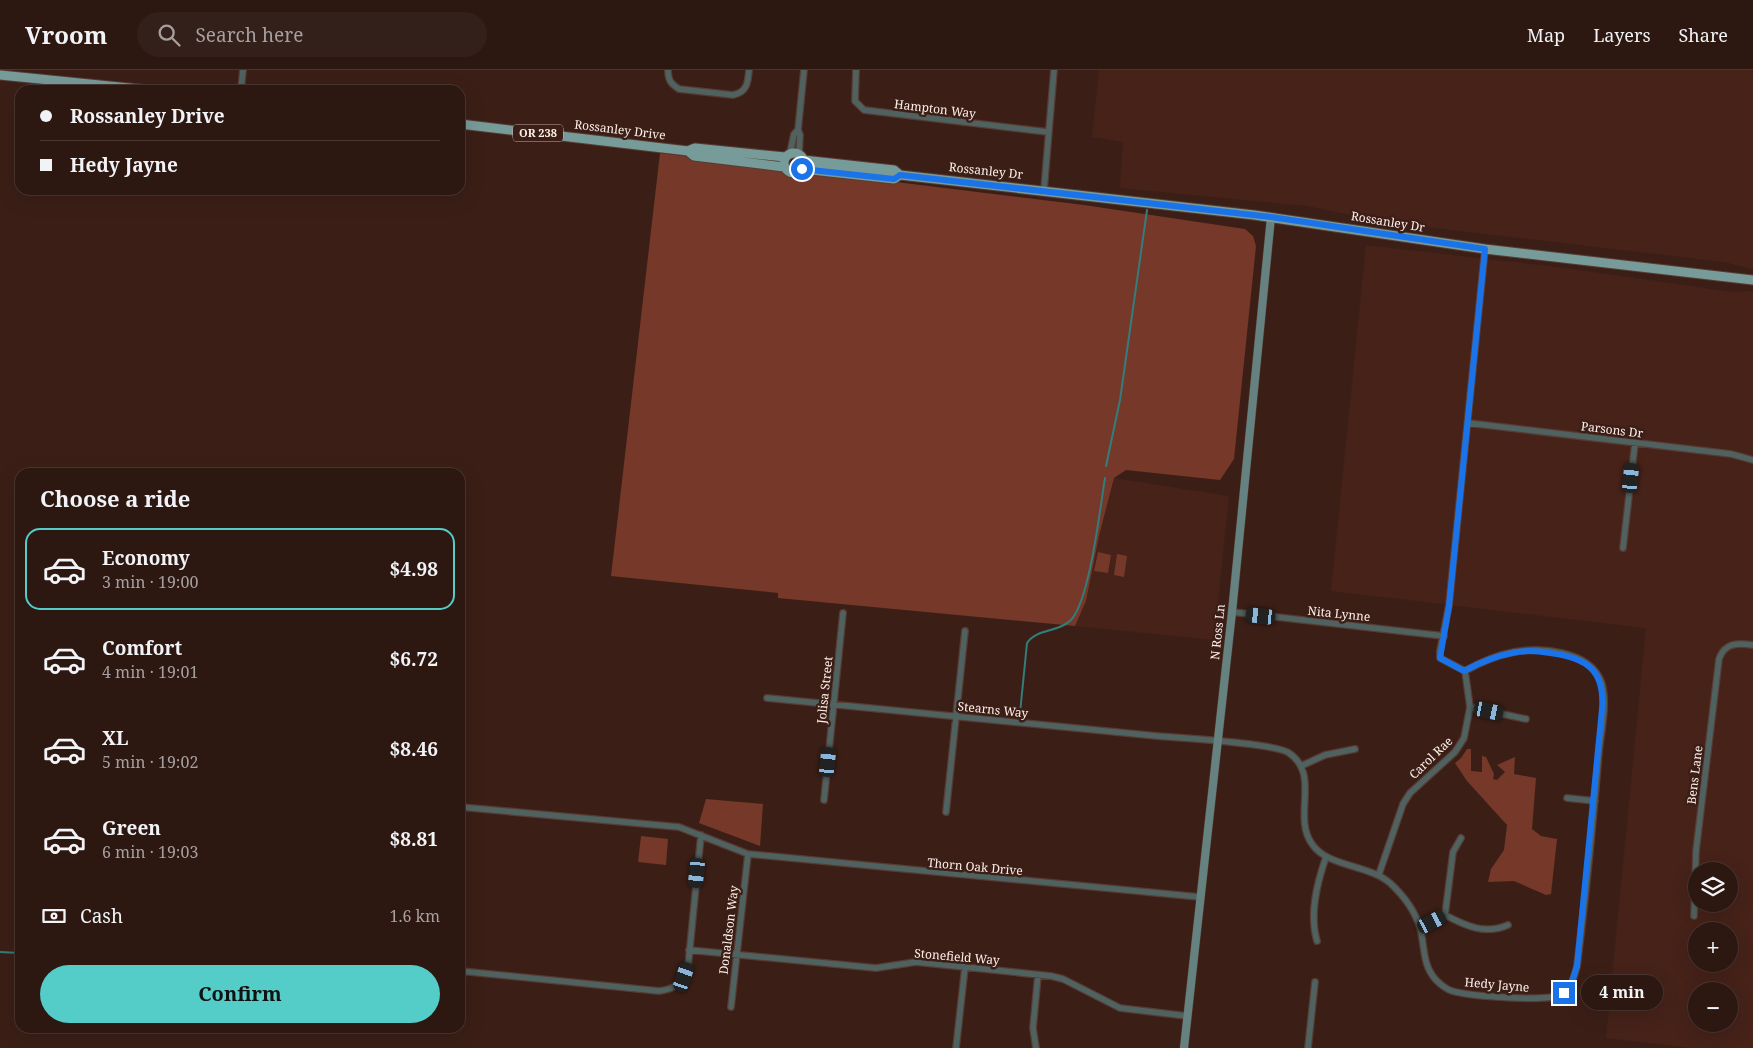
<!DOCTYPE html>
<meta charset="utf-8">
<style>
body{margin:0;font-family:"Noto Serif",serif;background:#34201a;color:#f1f3f6;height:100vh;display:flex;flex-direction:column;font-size:19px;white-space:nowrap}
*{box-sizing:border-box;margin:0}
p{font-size:16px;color:#a69f9f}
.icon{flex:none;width:28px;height:28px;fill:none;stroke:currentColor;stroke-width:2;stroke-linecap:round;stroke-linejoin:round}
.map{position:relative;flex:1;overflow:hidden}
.details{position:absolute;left:15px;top:398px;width:450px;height:565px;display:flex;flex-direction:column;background:#2c1711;border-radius:15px;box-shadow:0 5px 20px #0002,0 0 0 1px #483631}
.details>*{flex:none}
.guide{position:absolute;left:15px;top:15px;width:450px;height:110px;border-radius:15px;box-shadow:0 5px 20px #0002,0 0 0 1px #483631;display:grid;align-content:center;height:110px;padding:0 25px;background:#2c1711}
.tools{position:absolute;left:1688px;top:792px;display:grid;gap:10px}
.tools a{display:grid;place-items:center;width:50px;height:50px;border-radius:50%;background:#2c1711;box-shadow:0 5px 20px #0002,0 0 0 1px #483631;font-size:25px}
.end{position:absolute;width:22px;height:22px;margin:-11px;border:6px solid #1a73e8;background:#fff;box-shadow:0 0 0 2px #fff}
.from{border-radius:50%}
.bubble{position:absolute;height:35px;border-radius:18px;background:#2c1711;box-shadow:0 5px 20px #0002,0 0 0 1px #483631;font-size:16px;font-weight:700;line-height:35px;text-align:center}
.car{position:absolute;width:15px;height:30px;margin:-15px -8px;border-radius:6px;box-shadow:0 0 4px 1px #0007;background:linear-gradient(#222 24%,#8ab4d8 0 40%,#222 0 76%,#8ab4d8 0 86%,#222 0)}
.guide b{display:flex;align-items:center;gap:18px;height:48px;font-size:19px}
.guide b+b{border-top:1px solid #483631}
.guide i{width:12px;height:12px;background:#f1f3f6}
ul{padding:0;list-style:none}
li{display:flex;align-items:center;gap:15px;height:82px;margin:0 10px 8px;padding:0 15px;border:2px solid transparent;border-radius:15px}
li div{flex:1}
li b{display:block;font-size:19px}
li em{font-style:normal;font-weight:700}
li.selected{border-color:#54cdc8}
li>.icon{width:45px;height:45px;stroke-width:1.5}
h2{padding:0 25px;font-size:22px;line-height:60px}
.pay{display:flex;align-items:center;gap:12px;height:55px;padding:0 25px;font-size:19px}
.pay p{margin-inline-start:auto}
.primary-button{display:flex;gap:10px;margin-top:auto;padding:10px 25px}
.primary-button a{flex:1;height:58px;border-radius:30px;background:#54cdc8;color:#111;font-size:20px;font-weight:700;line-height:58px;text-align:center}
header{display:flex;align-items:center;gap:30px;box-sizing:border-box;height:70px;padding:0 25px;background:#2c1711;border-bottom:1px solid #483631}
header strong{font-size:24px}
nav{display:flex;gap:28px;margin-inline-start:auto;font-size:18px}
.search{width:350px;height:45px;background:#34201a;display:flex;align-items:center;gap:12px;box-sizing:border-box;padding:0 18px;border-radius:28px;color:#a69f9f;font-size:19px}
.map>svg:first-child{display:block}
.built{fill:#462219;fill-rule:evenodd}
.green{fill:#763829}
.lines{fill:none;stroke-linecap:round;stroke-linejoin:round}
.stream{stroke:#337e7a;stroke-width:2}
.minor-casing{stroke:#563c35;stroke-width:8}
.secondary-casing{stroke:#563c35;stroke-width:9}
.primary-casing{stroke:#563c35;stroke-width:11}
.minor{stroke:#506260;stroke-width:5.5}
.secondary{stroke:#668280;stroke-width:8}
.primary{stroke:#779b99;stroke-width:9}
.route{stroke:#1a73e8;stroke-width:6}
.labels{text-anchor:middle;stroke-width:5;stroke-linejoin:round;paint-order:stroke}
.shield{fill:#3b1f17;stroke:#c4b1ab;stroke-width:1}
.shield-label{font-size:11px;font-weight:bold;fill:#ffefea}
.street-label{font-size:12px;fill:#ffefea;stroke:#3b1f17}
</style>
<header>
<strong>Vroom</strong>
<div class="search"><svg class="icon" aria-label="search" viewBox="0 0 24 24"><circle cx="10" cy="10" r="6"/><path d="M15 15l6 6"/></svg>Search here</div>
<nav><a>Map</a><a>Layers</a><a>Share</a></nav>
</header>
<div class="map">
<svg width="1753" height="978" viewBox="0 0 1753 978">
<rect width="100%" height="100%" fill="#3b1f17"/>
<path class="built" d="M1099,0H1751L1753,4V199L1724,192L1384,152L1307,136L1120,118L1123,72L1092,67Z
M1366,175L1573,199L1732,222L1753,221V978H1690L1606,968L1646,558L1331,521ZM1696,801H1729V834H1696ZM1696,861H1729V894H1696ZM1696,921H1729V954H1696Z
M1114,408L1229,426L1214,570L1075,556L1086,531L1099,466Z"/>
<path class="green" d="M660,83L1084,135L1245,159L1253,166L1256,176L1234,389L1220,410L1126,400L1114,408L1099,466L1086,531L1075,556L778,528V523L611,506Z
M1098,482L1111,485L1108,503L1094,501Z
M1117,484L1127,486L1124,507L1114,505Z
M1467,679H1471V701L1482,702V686L1486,687L1494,704L1493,709L1497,710L1505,702L1497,695L1515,687L1514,704L1536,708L1532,759L1541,766L1557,769L1551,824L1546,825L1514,811L1488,812L1491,799L1504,780L1507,755L1467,711L1455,693L1461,688Z
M706,729L763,734L760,776L699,753Z
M641,766L668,769L666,795L638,792Z"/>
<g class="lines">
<path class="stream" d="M1106,396L1120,330L1147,140
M1020,643L1027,573C1037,558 1058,563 1071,550C1090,529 1100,438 1105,408
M0,882L20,883"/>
<g class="minor-casing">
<path id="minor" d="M668,0C668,10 671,14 679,19L733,25C747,22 748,13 749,0
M856,0L855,31L864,40L1048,62
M241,20L243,0
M798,60L800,65L799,85
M790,83L794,64L798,60L804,0
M1044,120L1054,0
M1468,353L1731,384L1753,390
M1623,478L1635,373
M1232,542L1444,566
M767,628C897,641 1027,654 1157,666C1180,668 1275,673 1289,683C1321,705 1292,746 1312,774C1327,797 1368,794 1390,813C1403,825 1415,841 1420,858C1425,876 1422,895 1436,910C1440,914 1446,919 1452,921C1469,926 1544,932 1560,925C1571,920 1574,907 1577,896C1586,825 1593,753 1599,681C1601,660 1609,629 1600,609C1587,581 1541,577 1514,582C1498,585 1479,593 1465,601
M1470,637L1526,649
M1301,696L1325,685L1355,679
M1567,728L1595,731
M824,730L843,543
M460,737L679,757L748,784L1200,827
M946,742L965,561
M1379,804L1403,734L1410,723L1455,682L1464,668L1470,637L1465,601L1440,588V581L1449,535L1485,179
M1445,845L1453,782L1461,768
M1694,846L1696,781L1719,589C1725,572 1738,573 1753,575
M1420,858L1445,845C1466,856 1485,865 1508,855
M1317,871C1309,844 1317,813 1326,787
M689,880L876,898L916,892L1051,906L1063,909L1120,938L1187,946
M460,901L659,921C676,919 682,913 688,897L701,765
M731,937L748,784
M956,978L965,897
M1036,978L1033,958L1038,905
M1308,978L1315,912"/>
</g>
<g class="secondary-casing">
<path id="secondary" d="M1184,978L1232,542L1271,147"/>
</g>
<g class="primary-casing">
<path id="primary" d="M0,5L149,20
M460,54L688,81L695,78L785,87
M688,81L694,86L784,97
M784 93a10 10 0 1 1 20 0a10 10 0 1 1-20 0Z
M803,90L894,100L900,105
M802,99L894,109L900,105
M900,105L1254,145L1485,179L1753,210"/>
</g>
<use href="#minor" class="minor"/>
<use href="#secondary" class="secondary"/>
<use href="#primary" class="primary"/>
</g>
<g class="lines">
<path class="route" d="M802,99L894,109L900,105L1271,147L1485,179L1449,536L1440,588L1464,601C1479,593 1496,586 1512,583C1524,580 1538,581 1550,583C1587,588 1605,600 1602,639L1577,896L1572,912L1564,923"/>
</g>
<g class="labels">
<rect class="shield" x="513" y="54.5" width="50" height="17" rx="4"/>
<g class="shield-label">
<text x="538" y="67">OR 238</text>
</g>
<g class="street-label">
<text transform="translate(935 39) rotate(7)" y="4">Hampton Way</text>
<text transform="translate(620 60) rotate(7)" y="4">Rossanley Drive</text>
<text transform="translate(986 101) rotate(6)" y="4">Rossanley Dr</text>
<text transform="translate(1388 152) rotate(9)" y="4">Rossanley Dr</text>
<text transform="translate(1612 360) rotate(7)" y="4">Parsons Dr</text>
<text transform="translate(1339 544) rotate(6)" y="4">Nita Lynne</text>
<text transform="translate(1218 562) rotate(-84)" y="4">N Ross Ln</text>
<text transform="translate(825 620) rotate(-84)" y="4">Jolisa Street</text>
<text transform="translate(993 640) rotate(6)" y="4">Stearns Way</text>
<text transform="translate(1431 688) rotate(-44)" y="4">Carol Rae</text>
<text transform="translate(1695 705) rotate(-83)" y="4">Bens Lane</text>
<text transform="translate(975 797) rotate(5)" y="4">Thorn Oak Drive</text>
<text transform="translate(729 860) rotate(-83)" y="4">Donaldson Way</text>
<text transform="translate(957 887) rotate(5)" y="4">Stonefield Way</text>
<text transform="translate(1497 915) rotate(5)" y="4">Hedy Jayne</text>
</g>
</g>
</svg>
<div class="tools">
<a><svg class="icon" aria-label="layers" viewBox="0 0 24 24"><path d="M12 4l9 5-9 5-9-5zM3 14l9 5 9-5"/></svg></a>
<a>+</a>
<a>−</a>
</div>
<i class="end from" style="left:802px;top:99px"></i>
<i class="end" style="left:1564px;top:923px"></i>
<div class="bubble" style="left:1581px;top:905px;width:82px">4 min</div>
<i class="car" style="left:1631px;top:408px;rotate:6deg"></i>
<i class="car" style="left:1261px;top:546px;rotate:276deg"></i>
<i class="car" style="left:1489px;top:641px;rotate:102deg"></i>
<i class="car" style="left:828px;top:692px;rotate:6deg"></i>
<i class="car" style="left:697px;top:803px;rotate:186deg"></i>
<i class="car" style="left:1432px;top:852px;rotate:63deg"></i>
<i class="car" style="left:684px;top:907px;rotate:19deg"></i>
<div class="guide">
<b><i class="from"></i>Rossanley Drive</b>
<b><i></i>Hedy Jayne</b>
</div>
<section class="details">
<h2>Choose a ride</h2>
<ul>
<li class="selected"><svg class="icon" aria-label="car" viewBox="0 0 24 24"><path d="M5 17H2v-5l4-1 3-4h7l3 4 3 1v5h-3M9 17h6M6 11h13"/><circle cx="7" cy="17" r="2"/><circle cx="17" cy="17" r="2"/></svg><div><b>Economy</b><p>3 min · 19:00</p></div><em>$4.98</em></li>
<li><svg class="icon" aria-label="car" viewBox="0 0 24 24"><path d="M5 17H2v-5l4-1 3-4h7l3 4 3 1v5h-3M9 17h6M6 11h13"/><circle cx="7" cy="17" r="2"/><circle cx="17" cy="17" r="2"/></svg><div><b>Comfort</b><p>4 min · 19:01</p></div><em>$6.72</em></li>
<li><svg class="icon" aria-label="car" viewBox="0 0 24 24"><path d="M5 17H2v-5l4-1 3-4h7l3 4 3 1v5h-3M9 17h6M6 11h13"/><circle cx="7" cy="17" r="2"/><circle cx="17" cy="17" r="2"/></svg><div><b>XL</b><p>5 min · 19:02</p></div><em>$8.46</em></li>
<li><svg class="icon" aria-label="car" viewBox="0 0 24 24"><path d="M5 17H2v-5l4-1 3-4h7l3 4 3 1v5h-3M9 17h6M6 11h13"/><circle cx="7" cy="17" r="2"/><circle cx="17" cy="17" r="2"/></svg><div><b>Green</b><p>6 min · 19:03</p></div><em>$8.81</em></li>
</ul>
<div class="pay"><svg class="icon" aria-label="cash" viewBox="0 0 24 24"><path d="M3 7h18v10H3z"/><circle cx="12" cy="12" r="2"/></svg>Cash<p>1.6 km</p></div>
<div class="primary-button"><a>Confirm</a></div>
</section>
</div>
